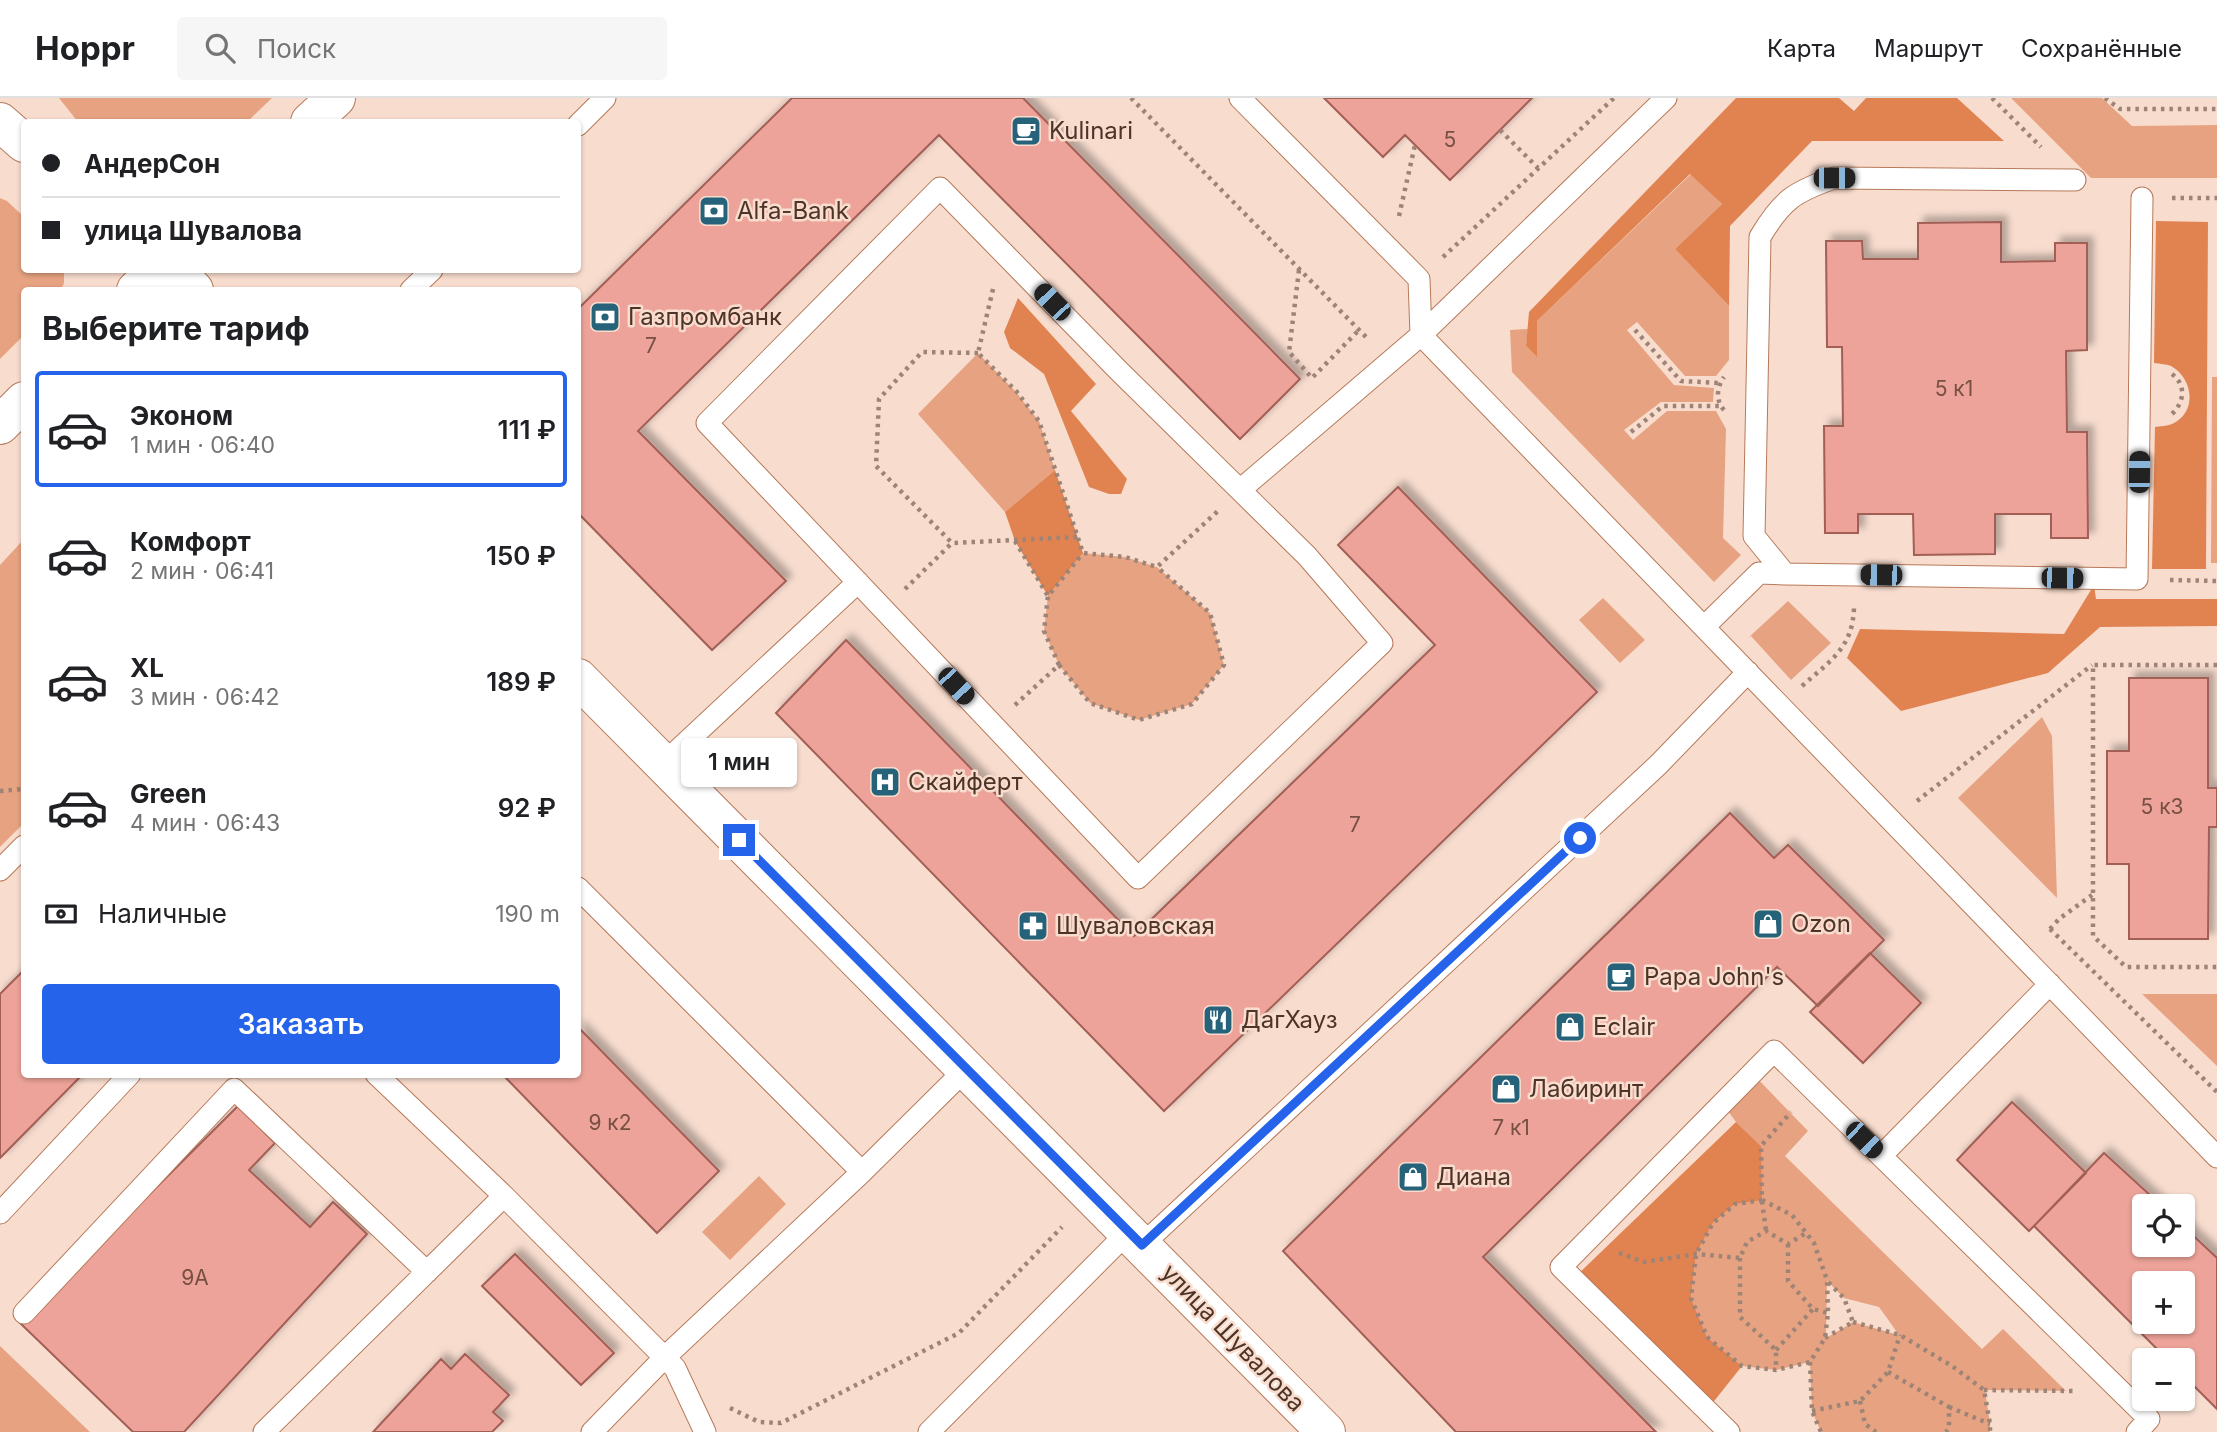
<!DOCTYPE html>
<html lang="ru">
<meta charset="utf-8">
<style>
body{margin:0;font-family:Inter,sans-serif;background:#f6f6f6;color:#202124;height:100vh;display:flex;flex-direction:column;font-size:26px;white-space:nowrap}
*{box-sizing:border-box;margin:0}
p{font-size:23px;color:#757577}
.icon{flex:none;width:38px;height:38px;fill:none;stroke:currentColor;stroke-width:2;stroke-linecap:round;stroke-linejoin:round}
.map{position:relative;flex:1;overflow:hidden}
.panel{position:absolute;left:21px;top:189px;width:560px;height:791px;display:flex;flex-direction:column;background:#fff;border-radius:7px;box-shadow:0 2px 5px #0004}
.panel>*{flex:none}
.top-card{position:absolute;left:21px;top:21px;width:560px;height:154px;border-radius:7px;box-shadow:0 2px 5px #0004;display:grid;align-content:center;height:154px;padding:0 21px;background:#fff}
.tools{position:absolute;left:2132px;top:1096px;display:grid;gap:14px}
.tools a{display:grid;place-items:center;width:63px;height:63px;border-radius:7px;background:#fff;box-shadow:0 2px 5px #0004;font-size:35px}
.end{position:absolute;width:32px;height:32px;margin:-16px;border:9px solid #2563eb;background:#fff;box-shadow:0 0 0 4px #fff}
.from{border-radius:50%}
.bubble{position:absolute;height:49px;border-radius:7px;background:#fff;box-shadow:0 2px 5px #0004;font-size:23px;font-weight:600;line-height:49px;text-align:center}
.car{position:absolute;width:21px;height:42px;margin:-21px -10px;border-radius:9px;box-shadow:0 0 5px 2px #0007;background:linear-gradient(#222 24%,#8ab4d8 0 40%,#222 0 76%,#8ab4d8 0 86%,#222 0)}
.top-card b{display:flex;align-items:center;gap:24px;height:66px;font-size:26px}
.top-card b+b{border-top:2px solid #e0e0e0}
.top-card i{width:18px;height:18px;background:#202124}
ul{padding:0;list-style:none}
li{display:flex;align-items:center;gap:21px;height:116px;margin:0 14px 10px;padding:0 7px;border:4px solid transparent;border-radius:7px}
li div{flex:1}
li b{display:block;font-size:26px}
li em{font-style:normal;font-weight:600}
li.active{border-color:#2563eb}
li>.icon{width:63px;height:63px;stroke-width:1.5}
h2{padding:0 21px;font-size:32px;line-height:84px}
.pay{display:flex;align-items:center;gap:18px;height:77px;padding:0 21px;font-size:26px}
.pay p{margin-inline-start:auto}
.cta{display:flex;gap:14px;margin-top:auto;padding:14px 21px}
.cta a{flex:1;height:80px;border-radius:7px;background:#2563eb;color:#fff;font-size:28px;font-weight:600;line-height:80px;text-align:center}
header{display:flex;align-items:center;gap:42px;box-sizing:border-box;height:98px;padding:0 35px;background:#fff;border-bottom:2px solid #e0e0e0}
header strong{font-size:33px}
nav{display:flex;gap:38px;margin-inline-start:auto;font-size:24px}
.search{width:490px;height:63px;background:#f6f6f6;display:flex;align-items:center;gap:18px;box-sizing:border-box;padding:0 24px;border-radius:7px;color:#757577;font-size:26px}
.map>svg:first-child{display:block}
.green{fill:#e7a381;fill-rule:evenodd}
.forest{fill:#e18351}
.building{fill:#eda399;stroke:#a25f57;stroke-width:2;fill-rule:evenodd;filter:url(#shadow)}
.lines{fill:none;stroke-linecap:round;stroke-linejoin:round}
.service-casing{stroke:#b77959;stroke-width:23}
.minor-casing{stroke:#b77959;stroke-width:40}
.primary-casing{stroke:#b77959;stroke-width:40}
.path{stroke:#9e8476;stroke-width:4.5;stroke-dasharray:3.5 5;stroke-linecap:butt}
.service{stroke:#fff;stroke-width:21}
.minor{stroke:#fff;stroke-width:38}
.primary{stroke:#fff;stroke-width:38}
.route{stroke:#2563eb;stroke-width:9}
.labels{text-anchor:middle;stroke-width:5;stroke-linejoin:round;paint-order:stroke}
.number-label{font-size:21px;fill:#765043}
.poi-label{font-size:24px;fill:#4e3426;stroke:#f8ddcf;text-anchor:start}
.street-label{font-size:24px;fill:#4e3426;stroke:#f8ddcf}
</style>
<header>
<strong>Hoppr</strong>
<div class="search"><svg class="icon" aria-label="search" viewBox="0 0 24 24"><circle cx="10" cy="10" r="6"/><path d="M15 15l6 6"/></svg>Поиск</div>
<nav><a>Карта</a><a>Маршрут</a><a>Сохранённые</a></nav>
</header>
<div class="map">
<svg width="2217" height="1334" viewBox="0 0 2217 1334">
<defs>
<filter id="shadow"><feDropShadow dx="6" dy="-6" stdDeviation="3.5" flood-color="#0004"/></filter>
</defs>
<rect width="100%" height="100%" fill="#f8ddcf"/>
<path class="green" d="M59,0H272L247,24H78Z
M2011,0H2102L2132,28L2217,27V80H2091Z
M1691,76L1722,106L1675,151L1729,208V262L1716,278H1685L1637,224L1627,232L1674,287L1714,290L1713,304H1661L1624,332L1633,342L1667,313H1716L1726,331L1723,440L1741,457L1714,484L1512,274L1510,232L1528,231L1526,248L1536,258L1537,223Z
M0,100L7,103L24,119V172H64V185L61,192H24V237L0,261Z
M978,255L1016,294L1039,323L1055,372L1005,414L918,316Z
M2212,279H2217V465H2211Z
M24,441V725L0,749V467Z
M1083,455L1125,459L1157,469L1210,515L1224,567L1192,606L1139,622L1090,605L1059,567L1044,533L1048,498Z
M1603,500L1645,542L1620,565L1579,522Z
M1788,503L1831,545L1791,582L1751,538L1748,540Z
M2042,619L2052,638L2057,800L1958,700Z
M2142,896H2217V968Z
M1752,975L1808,1033L1785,1058L1982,1251L2003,1231L2066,1293L1985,1292L1990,1326V1334H1821L1812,1313L1810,1264L1776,1272L1742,1268L1707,1239L1691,1200L1696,1156L1713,1125L1735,1106L1761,1048L1736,1024L1722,1005ZM1827,1183L1844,1200L1879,1209L1899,1237L1853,1224L1826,1240Z
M759,1078L786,1106L730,1162L702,1134Z
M0,1248L90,1334H0Z"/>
<path class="forest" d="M1736,0H1839L1854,13L1866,0H1957L2004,43H1812L1730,128L1729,208L1675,151L1722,106L1690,76L1537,223V259L1526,248L1529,214Z
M2156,123L2208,124L2206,471H2152L2155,329C2160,328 2167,328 2172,326C2198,314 2193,280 2171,268C2166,266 2160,266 2154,265Z
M1018,200L1096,286L1071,313L1127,381L1121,396H1109L1089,389L1044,276L1010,250L1004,234Z
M1055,372L1083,455L1048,498L1015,443L1005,414Z
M2094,487L2096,501H2217V528L2100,529L2048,575L1901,613L1847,560L1860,531L2064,536Z
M1736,1024L1761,1048L1762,1102L1735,1106L1713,1125L1696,1156L1691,1200L1707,1239L1742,1268L1707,1312L1573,1181Z"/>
<path class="building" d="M792,0H1023L1300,281L1240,341L939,37L638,333L786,483L712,552L578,415V211Z
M1324,0H1532L1450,82L1405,37L1383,59Z
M2001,124V164L2055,163V145H2087V252L2066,253L2067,334H2087L2088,440H2051V416H1995V456L1914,457L1913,416H1858V435H1825L1824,328H1843L1842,249H1827L1826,143H1862L1863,161H1918V125Z
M1398,389L1597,594L1164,1013L776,615L846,542L1134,838L1435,547L1338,447Z
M2129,580H2208V690H2217V729H2209L2208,841H2129V766H2107V653H2129Z
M1730,715L1774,760L1788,747L1884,842L1818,908L1777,869L1483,1159L1656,1334H1456L1283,1153Z
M1870,855L1921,905L1863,965L1810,914Z
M24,872V976H83L0,1060V896Z
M578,929L719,1073L657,1135L502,976H578Z
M2012,1004L2086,1075L2029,1133L1957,1062Z
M238,1008L275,1045L249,1072L310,1129L333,1104L367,1136L184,1334H133L20,1225Z
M2104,1055L2162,1108H2144V1146H2182V1127L2217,1160V1311L2182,1276V1262H2168L2034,1128ZM2144,1185H2182V1223H2144Z
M515,1156L614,1255L581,1287L482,1188Z
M465,1256L509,1297L493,1314L503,1323L492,1334H373L441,1261L451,1271Z"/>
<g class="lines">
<g class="service-casing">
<path id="service" d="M1240,0L1419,181L1421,237L2217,1059
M578,27L605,0
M2075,82L1834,80C1794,94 1782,102 1760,139L1754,438L1785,476L2137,481L2142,100
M940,90L1119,273L1307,458L1382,545L1138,780L707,325Z
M411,192L432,172
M1240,392L1421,237L1666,0
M1704,529L1759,475L1785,476
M663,666L858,484
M0,772L24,748
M578,790L862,1074
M376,976L504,1098L675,1270L705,1334
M1881,1058L2050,886
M0,1115L130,976
M1142,1147L1658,667L1748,574
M24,1215L234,991L427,1174
M264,1334L504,1098
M592,1334L664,1260L862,1074L966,971
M929,1334L1129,1133
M1729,1334L1561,1169L1774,953L2149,1321L2137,1334"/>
</g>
<g class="minor-casing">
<path id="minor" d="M0,24L24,45
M174,172L194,192
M578,580L1326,1334"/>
</g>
<g class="primary-casing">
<path id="primary" d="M310,24L336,0
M136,192L158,172
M0,327L24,303"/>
</g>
<path class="path" d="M1131,0L1368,241
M1992,0L2041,49
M2105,0L2120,11H2217
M1500,32L1538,70
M2172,100H2217
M1399,118L1415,47
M1443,159L1614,0
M1299,172L1289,254L1312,280L1359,232
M993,191L978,255L1017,294L1039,323L1083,455L1125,459L1157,469L1219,412
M1635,232L1681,283L1720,285
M978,255L922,254L879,301L876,368L952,445L1078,439
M2172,276C2186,287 2185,303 2172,316
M1724,312C1715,302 1717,289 1724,279
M1631,334L1663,308H1720
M1015,443L1048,498
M2170,482L2217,483
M905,491L952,445
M1059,567L1090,605L1139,622L1192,606L1224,567L1210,515L1157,469
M2217,567H2093V838L2126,869H2217
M1802,588C1830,563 1853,550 1854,509
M1015,607L1059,567L1044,533L1048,498L1083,455
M0,693L24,691
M1917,703L2092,567
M2050,831L2217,994
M2050,831L2059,821L2092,797
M1762,1102L1792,1117L1814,1145L1827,1182L1828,1215L1825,1240L1810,1264L1776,1272L1742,1268L1707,1239L1691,1200L1696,1156L1713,1125L1735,1106L1762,1102L1761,1048L1791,1014
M1762,1103L1766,1133
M1788,1146V1183L1813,1211L1828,1215
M1619,1155L1644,1164L1696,1156L1740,1160L1747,1144L1766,1133L1788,1146L1806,1135
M1740,1160V1219L1776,1252V1272
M1853,1224L1900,1237L1952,1268L1984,1292L1990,1326V1334
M1825,1240L1853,1224L1844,1200L1827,1183
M1776,1252L1813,1211
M1810,1264L1812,1313L1821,1334
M1888,1274L1949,1309V1330L1946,1334
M1984,1292L2074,1293
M1860,1303L1865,1326L1876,1334
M1949,1309L1990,1326
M730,1310L759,1324L781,1325L959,1235L1062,1129
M1812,1313L1860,1303L1888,1274L1900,1237"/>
<use href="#service" class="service"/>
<use href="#minor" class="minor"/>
<use href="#primary" class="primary"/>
</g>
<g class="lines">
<path class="route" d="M739,742L1142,1147L1580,740"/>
</g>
<defs>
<g id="cafe-square" transform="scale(1.575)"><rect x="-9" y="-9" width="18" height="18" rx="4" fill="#266279" stroke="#f8ddcf"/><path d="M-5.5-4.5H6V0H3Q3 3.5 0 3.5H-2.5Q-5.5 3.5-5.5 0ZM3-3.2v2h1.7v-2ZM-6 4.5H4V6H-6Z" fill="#fff"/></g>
<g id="bank-square" transform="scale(1.575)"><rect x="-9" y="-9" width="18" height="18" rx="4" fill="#266279" stroke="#f8ddcf"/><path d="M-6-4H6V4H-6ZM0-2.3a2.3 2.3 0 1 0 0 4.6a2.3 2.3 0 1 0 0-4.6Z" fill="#fff"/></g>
<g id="hospital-square" transform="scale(1.575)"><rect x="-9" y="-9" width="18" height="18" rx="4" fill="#266279" stroke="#f8ddcf"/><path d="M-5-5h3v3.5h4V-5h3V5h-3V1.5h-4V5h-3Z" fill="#fff"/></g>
<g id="shop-square" transform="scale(1.575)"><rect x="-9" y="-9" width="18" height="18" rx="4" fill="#266279" stroke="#f8ddcf"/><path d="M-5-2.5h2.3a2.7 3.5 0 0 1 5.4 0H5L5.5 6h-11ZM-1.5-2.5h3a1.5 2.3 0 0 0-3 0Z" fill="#fff"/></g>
<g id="pharmacy-square" transform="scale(1.575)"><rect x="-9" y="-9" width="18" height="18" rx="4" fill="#266279" stroke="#f8ddcf"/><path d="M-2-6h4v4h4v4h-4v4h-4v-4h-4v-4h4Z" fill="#fff"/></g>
<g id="restaurant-square" transform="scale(1.575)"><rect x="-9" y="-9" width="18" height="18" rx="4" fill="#266279" stroke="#f8ddcf"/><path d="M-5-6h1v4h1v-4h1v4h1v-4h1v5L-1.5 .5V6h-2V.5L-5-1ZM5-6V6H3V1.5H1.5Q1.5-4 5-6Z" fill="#fff"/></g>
</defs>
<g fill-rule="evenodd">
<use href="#cafe-square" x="1026" y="33"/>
<use href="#bank-square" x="714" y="113"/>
<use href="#bank-square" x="605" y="219"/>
<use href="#hospital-square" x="885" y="684"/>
<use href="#shop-square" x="1768" y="826"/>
<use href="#pharmacy-square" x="1033" y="828"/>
<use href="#cafe-square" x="1621" y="879"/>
<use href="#restaurant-square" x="1218" y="922"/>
<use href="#shop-square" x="1570" y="929"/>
<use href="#shop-square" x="1506" y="991"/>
<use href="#shop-square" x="1413" y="1079"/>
</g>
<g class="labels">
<g class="number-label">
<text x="1450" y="49">5</text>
<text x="651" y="255">7</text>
<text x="1954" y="298">5 к1</text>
<text x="2162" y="716">5 к3</text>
<text x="1355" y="734">7</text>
<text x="610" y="1032">9 к2</text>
<text x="1511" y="1037">7 к1</text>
<text x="195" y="1187">9А</text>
</g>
<g class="poi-label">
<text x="1049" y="41">Kulinari</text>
<text x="737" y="121">Alfa-Bank</text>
<text x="628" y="227">Газпромбанк</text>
<text x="908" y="692">Скайферт</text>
<text x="1791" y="834">Ozon</text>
<text x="1056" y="836">Шуваловская</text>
<text x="1644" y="887">Papa John's</text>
<text x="1241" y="930">ДагХауз</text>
<text x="1593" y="937">Eclair</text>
<text x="1529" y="999">Лабиринт</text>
<text x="1436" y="1087">Диана</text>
</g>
<g class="street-label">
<text transform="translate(1233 1240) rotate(46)" y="8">улица Шувалова</text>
</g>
</g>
</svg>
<div class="tools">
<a><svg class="icon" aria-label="locate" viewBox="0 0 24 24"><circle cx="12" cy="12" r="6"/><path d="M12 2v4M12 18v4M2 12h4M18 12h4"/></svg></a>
<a>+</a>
<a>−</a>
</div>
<i class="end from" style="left:1580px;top:740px"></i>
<i class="end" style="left:739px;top:742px"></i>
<div class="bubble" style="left:681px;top:640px;width:116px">1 мин</div>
<i class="car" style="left:1834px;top:80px;rotate:90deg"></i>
<i class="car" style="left:1052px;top:204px;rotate:316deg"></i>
<i class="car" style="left:2139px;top:374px;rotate:1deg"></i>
<i class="car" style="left:1881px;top:477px;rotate:271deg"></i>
<i class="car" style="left:2062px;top:480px;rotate:91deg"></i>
<i class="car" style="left:956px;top:588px;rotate:137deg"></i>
<i class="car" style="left:1864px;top:1042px;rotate:134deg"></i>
<div class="top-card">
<b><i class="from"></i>АндерСон</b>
<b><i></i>улица Шувалова</b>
</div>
<section class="panel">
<h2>Выберите тариф</h2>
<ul>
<li class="active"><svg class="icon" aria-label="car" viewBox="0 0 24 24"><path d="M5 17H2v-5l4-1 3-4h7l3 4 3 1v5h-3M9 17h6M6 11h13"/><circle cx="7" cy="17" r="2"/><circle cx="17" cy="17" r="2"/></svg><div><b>Эконом</b><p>1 мин · 06:40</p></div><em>111 ₽</em></li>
<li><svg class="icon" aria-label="car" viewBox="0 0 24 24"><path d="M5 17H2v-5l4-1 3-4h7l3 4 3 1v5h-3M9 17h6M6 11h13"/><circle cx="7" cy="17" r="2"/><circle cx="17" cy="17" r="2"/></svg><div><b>Комфорт</b><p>2 мин · 06:41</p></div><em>150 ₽</em></li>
<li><svg class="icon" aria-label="car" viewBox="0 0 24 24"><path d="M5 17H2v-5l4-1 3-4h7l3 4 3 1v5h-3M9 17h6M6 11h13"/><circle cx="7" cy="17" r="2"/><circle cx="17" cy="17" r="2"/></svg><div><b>XL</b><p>3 мин · 06:42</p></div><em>189 ₽</em></li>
<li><svg class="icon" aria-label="car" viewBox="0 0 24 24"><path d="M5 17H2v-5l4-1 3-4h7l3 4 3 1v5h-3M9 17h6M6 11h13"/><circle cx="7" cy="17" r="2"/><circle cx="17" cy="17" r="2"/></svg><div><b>Green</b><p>4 мин · 06:43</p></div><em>92 ₽</em></li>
</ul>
<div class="pay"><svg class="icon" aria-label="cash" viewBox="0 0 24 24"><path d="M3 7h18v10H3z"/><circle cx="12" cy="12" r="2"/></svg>Наличные<p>190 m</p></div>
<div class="cta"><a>Заказать</a></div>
</section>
</div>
